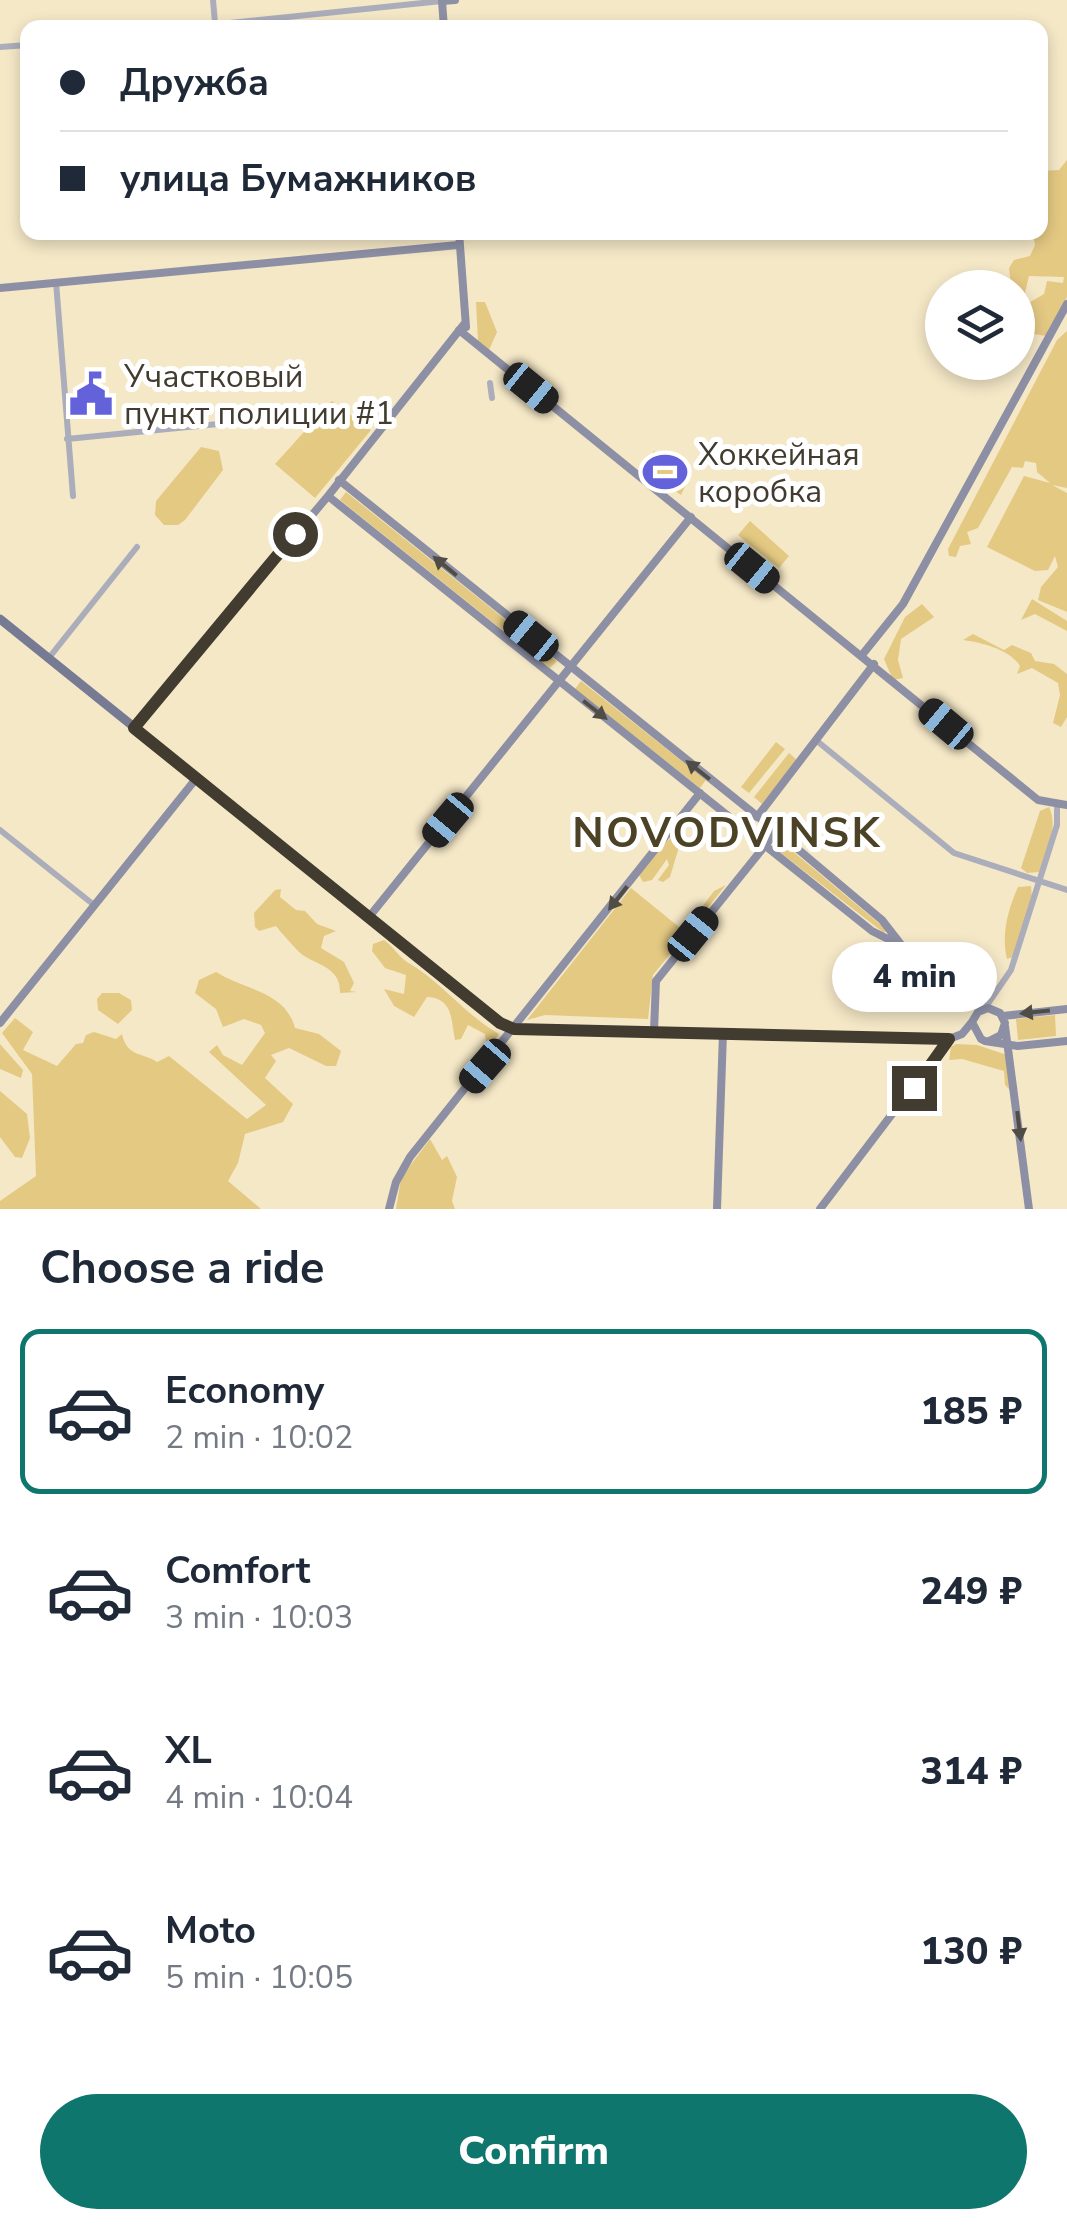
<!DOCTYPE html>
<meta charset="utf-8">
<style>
body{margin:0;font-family:"Nunito Sans",sans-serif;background:#f6f6f7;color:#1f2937;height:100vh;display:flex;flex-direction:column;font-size:38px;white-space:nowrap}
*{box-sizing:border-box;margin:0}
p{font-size:32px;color:#747a83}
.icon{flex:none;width:55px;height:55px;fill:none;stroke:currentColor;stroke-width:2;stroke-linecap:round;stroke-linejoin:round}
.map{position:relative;height:1209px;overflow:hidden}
.panel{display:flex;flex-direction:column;background:#fff;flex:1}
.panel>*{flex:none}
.guide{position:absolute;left:20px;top:20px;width:1028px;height:220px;border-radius:20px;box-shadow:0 5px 15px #0003;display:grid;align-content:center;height:220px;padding:0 40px;background:#fff}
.tools{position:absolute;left:925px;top:270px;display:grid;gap:20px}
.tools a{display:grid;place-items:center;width:110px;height:110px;border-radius:50%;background:#fff;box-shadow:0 5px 15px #0003;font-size:50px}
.end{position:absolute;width:45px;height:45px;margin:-22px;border:12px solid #413c2f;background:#fff;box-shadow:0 0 0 5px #fff}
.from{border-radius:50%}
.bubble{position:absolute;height:70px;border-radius:35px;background:#fff;box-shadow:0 5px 15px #0003;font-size:32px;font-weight:800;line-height:70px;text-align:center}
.car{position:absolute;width:30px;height:60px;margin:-30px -15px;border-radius:12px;box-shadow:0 0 8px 2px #0007;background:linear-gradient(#222 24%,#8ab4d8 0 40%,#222 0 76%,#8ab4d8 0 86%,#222 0)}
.guide b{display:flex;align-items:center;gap:35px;height:95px;font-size:38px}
.guide b+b{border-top:2px solid #e0e1e3}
.guide i{width:25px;height:25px;background:#1f2937}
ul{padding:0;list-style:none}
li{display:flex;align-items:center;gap:30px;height:165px;margin:0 20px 15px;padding:0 20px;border:5px solid transparent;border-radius:20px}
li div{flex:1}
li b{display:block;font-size:38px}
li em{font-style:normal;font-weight:800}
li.current{border-color:#0f766e}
li>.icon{width:90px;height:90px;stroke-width:1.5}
h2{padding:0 40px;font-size:45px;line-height:120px}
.cta{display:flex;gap:20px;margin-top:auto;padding:20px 40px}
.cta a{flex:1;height:115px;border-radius:60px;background:#0f766e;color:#fff;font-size:40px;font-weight:800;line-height:115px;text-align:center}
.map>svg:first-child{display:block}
.green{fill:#e4c983}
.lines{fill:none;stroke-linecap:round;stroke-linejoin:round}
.street{stroke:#abadbb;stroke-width:6}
.secondary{stroke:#8d8fa4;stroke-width:8}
.primary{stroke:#777a93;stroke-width:9}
.oneway{fill:#504d46}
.route{stroke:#413c2f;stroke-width:12}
.labels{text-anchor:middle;stroke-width:10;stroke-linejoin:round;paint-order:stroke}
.poi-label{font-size:32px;fill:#413c2f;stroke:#fff;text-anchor:start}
.district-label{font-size:42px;font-weight:bold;letter-spacing:2.5px;fill:#4c4226;stroke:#fff}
</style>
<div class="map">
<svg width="1067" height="1209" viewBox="0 0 1067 1209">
<rect width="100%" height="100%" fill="#f5e8c7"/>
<path class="green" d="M1067,160V297L1046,336L1034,334L1027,339L1023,336L1020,308L1044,294L1047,281L1063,283L1064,277L1029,276L1025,293H1018V288L1011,287L1009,268L1014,260L1030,256L1035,245L1033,233L1040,232V171L1059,170Z
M476,302H485L497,332L489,350L478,341Z
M1067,331V488L1052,485L1067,493V612L1038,600L1041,587L1058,567L1055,556L1048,570L1035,571L987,547L1024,476L1050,483L1037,472L1036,463L1025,461L1023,468L1012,467L978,528L967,532L971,544L960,546L956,557L949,556L948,549L1057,340Z
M332,401L371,430L315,498L275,464Z
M201,447L219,451L223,470L185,520L178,525H164L155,515L156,501Z
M654,451L690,476L681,495L641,468Z
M346,492L557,661L550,668L340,500Z
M750,521L789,556L779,568L738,535Z
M1032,599L1067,621V631L1035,614L1021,620Z
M922,604L934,617L901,639L898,660L903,678L893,680L884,659L905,617Z
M973,634L1004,650L1012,645L1031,653L1035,661L1054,664L1067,674V717L1061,727L1053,723L1060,695L1058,683L1032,668L1017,674L1020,666C1010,649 979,642 963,640Z
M581,681L706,780L700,788L575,689Z
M776,742L785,749L749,793L741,787Z
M789,753L797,760L762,804L754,797Z
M1049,807C1059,827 1046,852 1039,872L1027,873L1021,868L1040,811Z
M675,835L681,840L670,877L663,882L658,880L669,865L667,859L652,880L643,882L639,875L661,846Z
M778,839L887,930L884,933L772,846Z
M726,885L653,975L648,1019L545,1015L527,1020L631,888L684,931L714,891Z
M1031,886L1032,897L1013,957L1007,959C1001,935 1008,909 1018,887Z
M281,889L280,897L296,910L305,911L317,924L336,931L324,936L321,948L344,962L354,983L350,991L357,992L340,993C341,964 312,966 297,950C290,942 282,934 276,926L259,931L255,927L254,913L275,890Z
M384,940C393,946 399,957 407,962C442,982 464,1014 499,1034L480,1060L475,1058L486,1043L485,1034L468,1025L461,1039L455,1040C451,1022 454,998 427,997L414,1017L394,1006L384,989L404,994L406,975L385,968L372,951L373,944Z
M216,972C247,991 285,991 295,1028L319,1034L341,1051L336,1066H326L289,1048L271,1055L276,1061L265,1078L293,1104L283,1122L245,1134L238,1163L228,1181L261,1209H0V1201L36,1176L32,1074L2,1033L15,1018L33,1032L23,1050L57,1066L76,1044L83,1043L86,1035L94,1032L116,1039L122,1034C127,1057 142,1052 157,1062L169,1056L247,1119L266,1105L209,1052L217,1045L223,1055L242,1065L265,1033L261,1025L244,1019L223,1027L216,1009L195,993L199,980Z
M119,993L131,1000L132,1010L118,1024L98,1010L97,999L102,993Z
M1055,1015L1056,1036L1018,1040L1016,1019Z
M0,1044L23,1070L21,1078L0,1069Z
M956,1044L977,1045L1010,1056L1011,1091L1005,1085L1004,1071L962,1059L949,1060L951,1047Z
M0,1091L27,1114L30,1138L22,1158L15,1157L0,1137Z
M430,1139L442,1160L447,1156L457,1177L452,1201L455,1209H396L401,1178Z"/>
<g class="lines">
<path class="street" d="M213,0L215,23
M181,28L442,1
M0,47L28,45
M56,282L73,496
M490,383L492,398
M67,439L318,414
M48,659L137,547
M817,741L954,853L1067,890
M0,830L94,905
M985,1008L1011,970L1057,825V806"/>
<path class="secondary" d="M444,28L442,1L455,0
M459,232L466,327
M0,288L458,245
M459,330L1038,800L1067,805
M339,480L793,845L882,920L903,947L981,1010
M328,496L872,931L898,944
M862,655L903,604L1067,304
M134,727L328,496L465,323
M757,817L874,664
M369,917L691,517
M1003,1016L1067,1009
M0,1023L195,780
M1005,1026L1029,1209
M654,1031L656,981L776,832
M949,1039L962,1034L972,1022
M989,1041L1001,1035L1005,1023L1000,1013L988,1008L978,1012L972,1022L981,1039L985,1041L1018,1046L1067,1041
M389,1209L396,1182L410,1157L700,793
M717,1209L723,1033
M820,1209L949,1039"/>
<path class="primary" d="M0,619L501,1023L514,1029L949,1039"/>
</g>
<defs><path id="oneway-solid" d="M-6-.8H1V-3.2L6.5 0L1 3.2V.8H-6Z" transform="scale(2.5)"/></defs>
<g class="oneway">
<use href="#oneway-solid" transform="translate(445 566) rotate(-141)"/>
<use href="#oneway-solid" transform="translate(595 710) rotate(38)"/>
<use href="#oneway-solid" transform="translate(698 770) rotate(-142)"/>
<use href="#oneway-solid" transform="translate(618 898) rotate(128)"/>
<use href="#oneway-solid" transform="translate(1035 1012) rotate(174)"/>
<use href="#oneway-solid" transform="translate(1019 1126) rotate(83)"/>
</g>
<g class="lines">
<path class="route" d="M295,534L134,728L500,1023L514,1029L949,1039L914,1088"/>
</g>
<defs>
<g id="civic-bare" transform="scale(3.45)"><path d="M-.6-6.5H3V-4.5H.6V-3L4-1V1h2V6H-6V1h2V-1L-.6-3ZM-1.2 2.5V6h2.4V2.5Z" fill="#6462db" stroke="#fff" stroke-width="2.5" paint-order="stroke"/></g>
<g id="stadium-bare" transform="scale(3.45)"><path d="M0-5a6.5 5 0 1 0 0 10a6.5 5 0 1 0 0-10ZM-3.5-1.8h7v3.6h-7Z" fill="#6462db" stroke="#fff" stroke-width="2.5" paint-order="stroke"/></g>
</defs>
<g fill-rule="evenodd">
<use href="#civic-bare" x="91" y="394"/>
<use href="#stadium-bare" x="665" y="472"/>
</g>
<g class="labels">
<g class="poi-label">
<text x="124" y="387">Участковый<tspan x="124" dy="37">пункт полиции #1</tspan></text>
<text x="698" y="465">Хоккейная<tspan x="698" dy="37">коробка</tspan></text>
</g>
<g class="district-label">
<text x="727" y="847">NOVODVINSK</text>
</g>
</g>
</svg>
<div class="tools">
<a><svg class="icon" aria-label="layers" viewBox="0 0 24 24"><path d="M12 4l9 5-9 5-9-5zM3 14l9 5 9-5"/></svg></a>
</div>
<i class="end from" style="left:295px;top:534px"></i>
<i class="end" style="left:914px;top:1088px"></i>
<div class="bubble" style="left:832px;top:942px;width:165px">4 min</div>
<i class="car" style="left:531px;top:388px;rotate:129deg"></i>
<i class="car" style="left:752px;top:568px;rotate:129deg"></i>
<i class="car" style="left:531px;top:636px;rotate:309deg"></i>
<i class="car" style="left:946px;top:724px;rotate:310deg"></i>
<i class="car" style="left:448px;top:820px;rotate:220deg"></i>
<i class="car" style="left:693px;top:934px;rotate:39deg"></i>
<i class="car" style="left:485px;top:1066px;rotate:221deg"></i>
<div class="guide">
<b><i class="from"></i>Дружба</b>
<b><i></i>улица Бумажников</b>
</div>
</div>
<section class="panel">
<h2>Choose a ride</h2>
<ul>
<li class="current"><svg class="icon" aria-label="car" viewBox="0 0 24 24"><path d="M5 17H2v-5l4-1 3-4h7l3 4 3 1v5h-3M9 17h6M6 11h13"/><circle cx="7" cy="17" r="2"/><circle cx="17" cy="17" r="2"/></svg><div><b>Economy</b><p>2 min · 10:02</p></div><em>185 ₽</em></li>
<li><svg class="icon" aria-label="car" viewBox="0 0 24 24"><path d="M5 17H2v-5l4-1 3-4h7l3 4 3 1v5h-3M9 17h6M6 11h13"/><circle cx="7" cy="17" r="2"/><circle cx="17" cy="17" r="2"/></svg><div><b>Comfort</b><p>3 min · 10:03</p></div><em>249 ₽</em></li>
<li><svg class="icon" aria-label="car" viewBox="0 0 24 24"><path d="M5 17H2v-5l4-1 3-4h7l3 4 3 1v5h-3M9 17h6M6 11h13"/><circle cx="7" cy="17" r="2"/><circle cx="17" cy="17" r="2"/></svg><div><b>XL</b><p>4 min · 10:04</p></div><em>314 ₽</em></li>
<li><svg class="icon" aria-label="car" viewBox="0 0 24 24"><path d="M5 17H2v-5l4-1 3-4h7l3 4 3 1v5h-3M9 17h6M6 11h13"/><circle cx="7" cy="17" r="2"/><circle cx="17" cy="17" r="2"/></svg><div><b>Moto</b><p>5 min · 10:05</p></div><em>130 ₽</em></li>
</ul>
<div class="cta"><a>Confirm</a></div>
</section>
